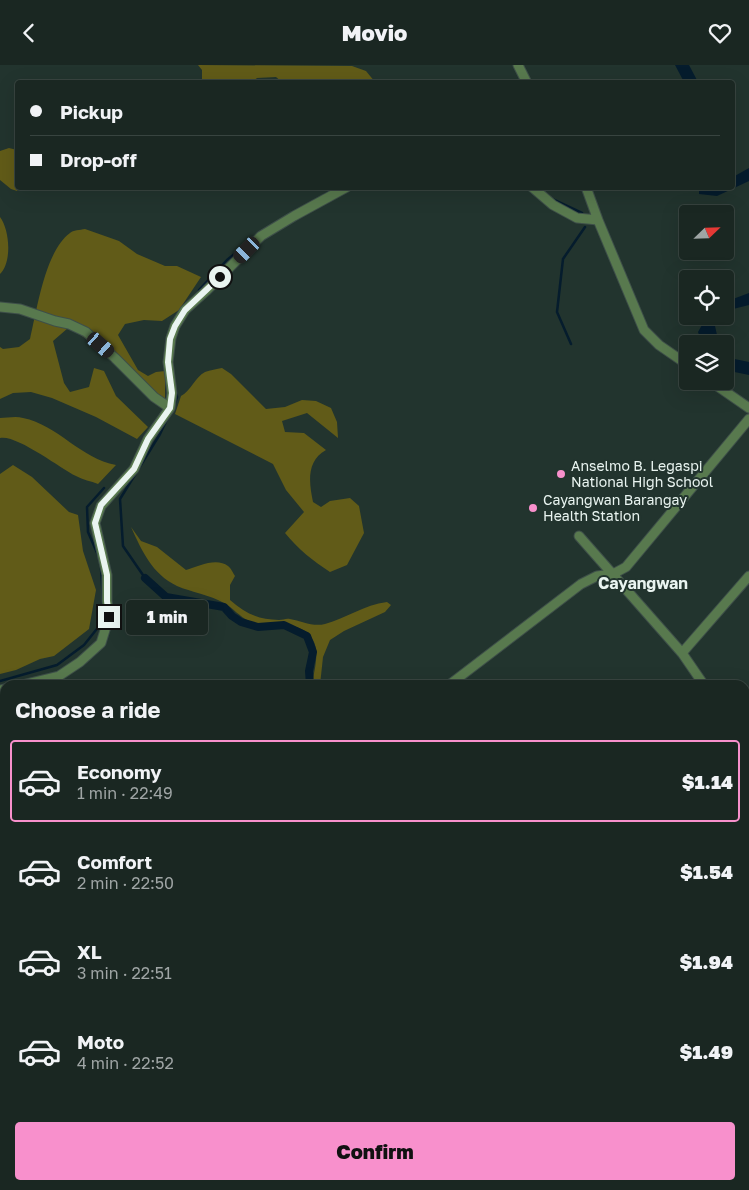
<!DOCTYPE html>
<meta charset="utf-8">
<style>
body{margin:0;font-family:"Golos Text",sans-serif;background:#27332f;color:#f1f3f6;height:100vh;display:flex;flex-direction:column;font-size:19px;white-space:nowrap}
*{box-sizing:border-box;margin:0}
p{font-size:16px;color:#9fa5a5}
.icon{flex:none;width:28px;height:28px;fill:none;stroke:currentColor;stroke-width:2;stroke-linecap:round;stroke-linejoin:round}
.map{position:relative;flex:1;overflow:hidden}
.side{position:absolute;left:0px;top:615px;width:750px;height:510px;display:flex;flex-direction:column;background:#1a2722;border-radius:15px 15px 0 0;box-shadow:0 5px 20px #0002,0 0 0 1px #384440}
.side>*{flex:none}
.banner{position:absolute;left:15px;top:15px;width:720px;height:110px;border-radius:5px;box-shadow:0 5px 20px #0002,0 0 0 1px #384440;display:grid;align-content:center;height:110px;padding:0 15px;background:#1a2722}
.needle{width:32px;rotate:67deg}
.buttons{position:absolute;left:679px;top:140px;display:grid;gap:10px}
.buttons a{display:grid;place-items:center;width:55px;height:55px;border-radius:5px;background:#1a2722;box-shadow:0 5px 20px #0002,0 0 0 1px #384440;font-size:25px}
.end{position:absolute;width:22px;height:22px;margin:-11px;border:6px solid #e9f4f0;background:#111;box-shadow:0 0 0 2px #111}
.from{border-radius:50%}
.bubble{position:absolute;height:35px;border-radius:5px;background:#1a2722;box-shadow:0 5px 20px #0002,0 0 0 1px #384440;font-size:16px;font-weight:800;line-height:35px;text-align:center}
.car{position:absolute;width:15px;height:30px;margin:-15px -8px;border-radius:6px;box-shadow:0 0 4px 1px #0007;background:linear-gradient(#222 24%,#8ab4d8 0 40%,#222 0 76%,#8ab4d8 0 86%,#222 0)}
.banner b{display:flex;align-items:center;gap:18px;height:48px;font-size:19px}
.banner b+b{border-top:1px solid #384440}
.banner i{width:12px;height:12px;background:#f1f3f6}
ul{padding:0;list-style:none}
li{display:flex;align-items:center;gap:15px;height:82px;margin:0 10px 8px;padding:0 5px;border:2px solid transparent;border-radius:5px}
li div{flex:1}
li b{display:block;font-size:19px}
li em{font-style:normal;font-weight:800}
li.on{border-color:#f890cc}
li>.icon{width:45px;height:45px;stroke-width:1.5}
h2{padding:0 15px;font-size:22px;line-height:60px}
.button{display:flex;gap:10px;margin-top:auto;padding:10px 15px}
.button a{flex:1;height:58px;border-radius:5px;background:#f890cc;color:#111;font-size:20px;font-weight:800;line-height:58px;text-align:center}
header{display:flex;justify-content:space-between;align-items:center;height:65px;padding:0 15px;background:#1a2722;font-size:22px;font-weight:800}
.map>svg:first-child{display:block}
.forest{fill:#615b18}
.water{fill:#051c2d}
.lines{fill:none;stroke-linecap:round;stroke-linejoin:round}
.stream{stroke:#051c2d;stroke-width:2.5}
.canal{stroke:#051c2d;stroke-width:8}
.minor-casing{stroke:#3e4f49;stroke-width:11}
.minor{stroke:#58794e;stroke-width:9}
.route{stroke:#e9f4f0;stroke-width:6}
.poi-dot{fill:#f890cc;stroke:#22342e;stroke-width:2}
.labels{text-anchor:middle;stroke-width:4;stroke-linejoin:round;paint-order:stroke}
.poi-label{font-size:14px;fill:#e9f4f0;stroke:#22342e;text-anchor:start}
.quarter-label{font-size:16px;font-weight:bold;fill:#e9f4f0;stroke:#22342e}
</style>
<header><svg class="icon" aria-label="back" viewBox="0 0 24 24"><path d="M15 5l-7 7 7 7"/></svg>Movio<svg class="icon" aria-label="heart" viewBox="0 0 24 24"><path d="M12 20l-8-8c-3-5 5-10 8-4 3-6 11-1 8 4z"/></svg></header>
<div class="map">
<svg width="749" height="1125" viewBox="0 0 749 1125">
<rect width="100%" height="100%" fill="#22342e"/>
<path class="forest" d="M198,0L352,1L366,6L375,17H282L276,12L257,13L252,17H202V5Z
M9,83L17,85L18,122L19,123L17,126L11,124L0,115V86Z
M0,152C10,165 12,198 0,209Z
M85,164L119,176L137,189L165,201H177L201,212L179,245L162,256L144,255L125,259L118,270L138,305L148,311L156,307L165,306V336L77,267L68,263L53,276L64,318L70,327L89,322L94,303L104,306L116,331L148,362L137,374L96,352L52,333L31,327L13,328L0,334V282L3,284L19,282L30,274C37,245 45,186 70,168C73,165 80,165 85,164Z
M222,303L231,309L266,344L285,342L302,335L316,336L331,343L337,357L338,373L307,348L282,356L285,367L304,368L326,385C306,396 309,418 313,437L321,442L330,436L350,433L359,441L364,468L347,500L330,507C313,496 298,484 285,468L304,447L286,425L273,399L175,349L181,331C191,326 195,312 205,307C210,305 217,304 222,303Z
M0,353C7,353 16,351 23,353C58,360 81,394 116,400L98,419C91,416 83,415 76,411C60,403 16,369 0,373Z
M13,400L32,412L69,447L78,450L83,486L96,525L89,564L54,591L40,594L16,605L0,609V409Z
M131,462L141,476L157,482L186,505C198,501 217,492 228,501C231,503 233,508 235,511L230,520V535C245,548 258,555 279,555C283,555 286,553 290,554C301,556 313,562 325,559C346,553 364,540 387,537L391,540L385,547L344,566L330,575L323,592L320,620H312C314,606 320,587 313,575C300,552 268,564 249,556C240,552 233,543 224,538C210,530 191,527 177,521C152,509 142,486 131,462Z"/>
<path class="water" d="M675,0H689L698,17H684Z
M749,103V116L717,131L699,129V123L732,122L733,112Z
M749,228V240L733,244L725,249V237Z
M707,251H722L715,261L719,279H702L698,267Z
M725,292L749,297V310L725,305Z"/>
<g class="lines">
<path class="stream" d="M324,130L337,122
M550,133L582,148
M199,230V225L227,195L249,177
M571,279L557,247L563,194L585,162
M175,338L177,332L176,326
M98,490L88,467L87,442L104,423
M145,513L123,481L120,434L160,369L168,352
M0,616L57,600L84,580L104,555L101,503
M0,896L5,900
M353,1120L357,1125
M622,1125L636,1120"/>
<path class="canal" d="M145,513L166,532L224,542L232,551L241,557L258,562L284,560L307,571L313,587L309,606L310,620
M667,1120L671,1125"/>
<g class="minor-casing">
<path id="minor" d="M518,0L527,18
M532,122L553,140L577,153L598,155
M586,122L598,155L644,265L659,280L688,300
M0,242L20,244L55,256L69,259L86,267L115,293L154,332L170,343
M710,316L749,343
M579,471L682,588L704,620
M682,588L749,511
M22,620L59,611L80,597L101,578L109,552L107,536V510L95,458L101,441L134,404L148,374L170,343L172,328L168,297L171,273L175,261L185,245L206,226L261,171L294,151L347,122
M449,620L581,519L597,511L613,509L626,502L749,354
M0,625L5,624
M745,693L749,698
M0,716L5,717
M57,1120L58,1125"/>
</g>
<use href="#minor" class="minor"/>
</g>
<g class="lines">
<path class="route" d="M109,552L107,536V510L95,458L101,440L134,404L148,374L170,343L172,328L168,297L170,274L175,261L185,245L220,212"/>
</g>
<g class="poi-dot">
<circle cx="561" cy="409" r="5"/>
<circle cx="533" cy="443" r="5"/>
</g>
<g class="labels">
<g class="poi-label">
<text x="571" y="406">Anselmo B. Legaspi<tspan x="571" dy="16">National High School</tspan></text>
<text x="543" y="440">Cayangwan Barangay<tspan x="543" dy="16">Health Station</tspan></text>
</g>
<g class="quarter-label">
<text x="643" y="524">Cayangwan</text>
</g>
</g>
</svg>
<div class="buttons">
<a><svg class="needle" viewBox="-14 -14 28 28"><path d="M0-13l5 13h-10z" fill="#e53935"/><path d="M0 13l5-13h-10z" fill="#9fa5a5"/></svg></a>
<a><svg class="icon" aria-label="locate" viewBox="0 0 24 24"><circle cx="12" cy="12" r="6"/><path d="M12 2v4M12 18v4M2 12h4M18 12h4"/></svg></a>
<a><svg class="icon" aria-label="layers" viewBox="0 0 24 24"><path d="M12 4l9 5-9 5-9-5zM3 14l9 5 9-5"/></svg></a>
</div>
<i class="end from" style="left:220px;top:212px"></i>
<i class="end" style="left:109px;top:552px"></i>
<div class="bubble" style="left:126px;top:535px;width:82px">1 min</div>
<i class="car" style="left:247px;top:185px;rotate:225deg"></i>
<i class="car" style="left:101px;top:280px;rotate:131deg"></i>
<div class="banner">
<b><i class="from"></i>Pickup</b>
<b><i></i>Drop-off</b>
</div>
<section class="side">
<h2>Choose a ride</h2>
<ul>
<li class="on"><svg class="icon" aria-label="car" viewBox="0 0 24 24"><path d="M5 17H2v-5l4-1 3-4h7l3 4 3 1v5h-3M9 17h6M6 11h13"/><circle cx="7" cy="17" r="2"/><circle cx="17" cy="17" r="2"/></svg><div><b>Economy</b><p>1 min · 22:49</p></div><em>$1.14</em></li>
<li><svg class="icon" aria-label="car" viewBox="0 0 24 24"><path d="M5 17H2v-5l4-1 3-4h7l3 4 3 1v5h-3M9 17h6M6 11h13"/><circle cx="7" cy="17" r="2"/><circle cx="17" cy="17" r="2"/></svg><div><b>Comfort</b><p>2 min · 22:50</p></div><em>$1.54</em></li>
<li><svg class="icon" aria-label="car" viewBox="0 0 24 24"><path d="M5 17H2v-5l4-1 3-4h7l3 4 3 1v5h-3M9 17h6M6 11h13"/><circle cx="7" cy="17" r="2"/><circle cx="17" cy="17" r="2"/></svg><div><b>XL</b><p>3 min · 22:51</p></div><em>$1.94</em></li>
<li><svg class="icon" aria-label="car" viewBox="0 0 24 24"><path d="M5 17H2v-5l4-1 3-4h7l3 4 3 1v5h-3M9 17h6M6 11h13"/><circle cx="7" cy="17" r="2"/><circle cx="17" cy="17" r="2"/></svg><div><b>Moto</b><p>4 min · 22:52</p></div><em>$1.49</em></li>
</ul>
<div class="button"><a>Confirm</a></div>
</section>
</div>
